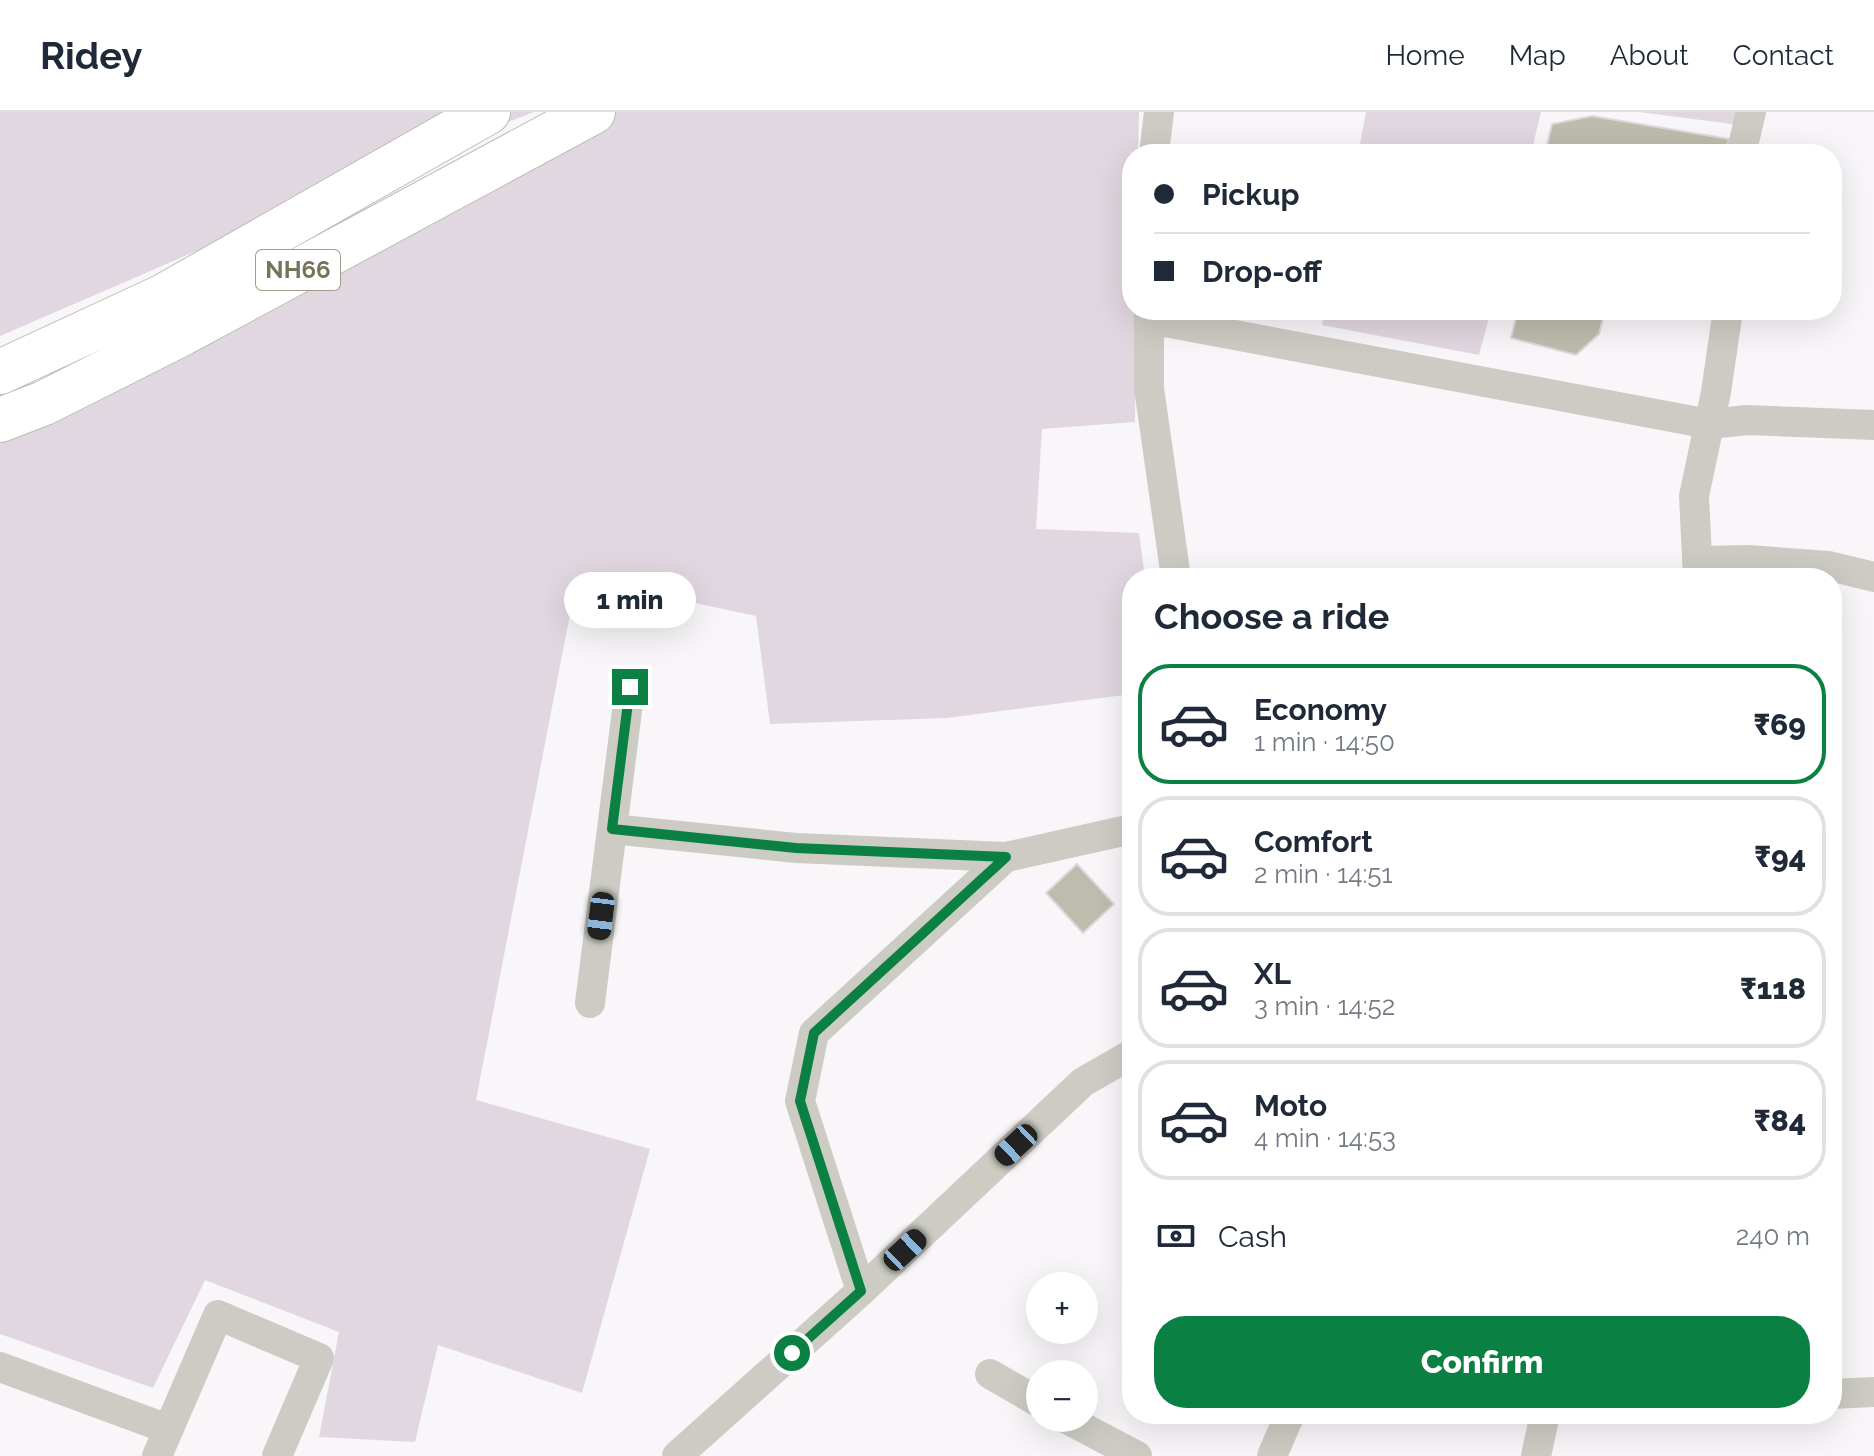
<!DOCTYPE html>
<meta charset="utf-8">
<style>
body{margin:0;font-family:Raleway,sans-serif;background:#f6f6f7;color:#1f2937;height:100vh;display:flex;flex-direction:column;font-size:30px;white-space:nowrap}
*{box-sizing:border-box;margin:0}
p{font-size:26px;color:#747a83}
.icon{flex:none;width:44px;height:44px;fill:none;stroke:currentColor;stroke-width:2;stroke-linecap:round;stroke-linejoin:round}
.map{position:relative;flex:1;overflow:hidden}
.panel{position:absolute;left:1122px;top:456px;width:720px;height:856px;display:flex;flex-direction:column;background:#fff;border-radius:32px;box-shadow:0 8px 32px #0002}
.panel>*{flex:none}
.banner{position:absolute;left:1122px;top:32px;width:720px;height:176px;border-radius:32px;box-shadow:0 8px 32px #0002;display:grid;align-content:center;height:176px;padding:0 32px;background:#fff}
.controls{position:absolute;left:1026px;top:1160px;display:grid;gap:16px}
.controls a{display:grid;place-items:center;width:72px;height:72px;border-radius:50%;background:#fff;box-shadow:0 8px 32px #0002;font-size:40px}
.end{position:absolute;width:36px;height:36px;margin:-18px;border:10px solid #0b8043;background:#fff;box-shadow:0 0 0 4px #fff}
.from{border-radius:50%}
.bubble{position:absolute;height:56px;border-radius:28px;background:#fff;box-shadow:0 8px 32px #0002;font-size:26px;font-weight:800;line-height:56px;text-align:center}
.car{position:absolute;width:24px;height:48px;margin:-24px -12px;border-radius:10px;box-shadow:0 0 6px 2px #0007;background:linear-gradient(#222 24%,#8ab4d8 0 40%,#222 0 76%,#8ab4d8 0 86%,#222 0)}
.banner b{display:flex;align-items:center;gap:28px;height:76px;font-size:30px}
.banner b+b{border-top:2px solid #e0e1e3}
.banner i{width:20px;height:20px;background:#1f2937}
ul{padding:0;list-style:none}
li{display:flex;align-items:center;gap:24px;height:120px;margin:0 16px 12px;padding:0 16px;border:4px solid #e0e1e3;border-radius:32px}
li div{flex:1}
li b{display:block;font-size:30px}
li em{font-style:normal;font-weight:800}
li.active{border-color:#0b8043}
li>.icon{width:72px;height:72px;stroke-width:1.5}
h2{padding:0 32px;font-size:36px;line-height:96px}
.pay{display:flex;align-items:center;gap:20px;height:88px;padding:0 32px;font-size:30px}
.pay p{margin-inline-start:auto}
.cta{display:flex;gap:16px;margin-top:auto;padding:16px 32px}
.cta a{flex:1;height:92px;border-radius:32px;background:#0b8043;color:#fff;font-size:32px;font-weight:800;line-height:92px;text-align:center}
header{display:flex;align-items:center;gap:48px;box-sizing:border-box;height:112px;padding:0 40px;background:#fff;border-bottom:2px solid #e0e1e3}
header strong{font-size:38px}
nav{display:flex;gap:44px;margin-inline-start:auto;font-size:28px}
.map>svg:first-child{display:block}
.green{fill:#e1d7e0}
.building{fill:#bdbcad;stroke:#dad9db;stroke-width:2}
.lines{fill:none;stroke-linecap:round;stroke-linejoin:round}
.highway-casing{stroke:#bdbdb5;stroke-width:46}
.street{stroke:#cdccc4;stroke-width:30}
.highway{stroke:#fff;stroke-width:44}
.route{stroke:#0b8043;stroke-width:10}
.labels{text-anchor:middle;stroke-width:8;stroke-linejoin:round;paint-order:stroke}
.shield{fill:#fff;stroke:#a09e8b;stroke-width:2}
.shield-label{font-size:24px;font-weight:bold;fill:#777559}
</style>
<header>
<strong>Ridey</strong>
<nav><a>Home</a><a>Map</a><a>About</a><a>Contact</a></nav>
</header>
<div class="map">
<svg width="1874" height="1344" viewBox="0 0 1874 1344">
<rect width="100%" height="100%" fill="#f8f6f9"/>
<path class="green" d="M0,0H534L393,54L0,224Z
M602,0H1139L1138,42H1132V198H1136L1135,310L1042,317L1036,417L1139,421L1145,466H1132V582L947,606L770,612L756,504L577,466L476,988L650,1037L582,1281L438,1233L415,1330L319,1325L339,1220L205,1168L153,1276L0,1222V308Z
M1366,0H1541L1531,42H1358Z
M1639,0H1754L1747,14Z
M1325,198H1491L1479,243L1322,213Z"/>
<path class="building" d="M1592,4L1729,27L1725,42H1545L1552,12Z
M1518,198H1605L1599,222L1576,243L1511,226Z
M1077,752L1114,792L1083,821L1046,781Z"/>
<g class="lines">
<g class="highway-casing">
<path id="highway" d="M0,260L164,184L488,0
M0,308L44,291L183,221L593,0"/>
</g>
<path class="street" d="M1154,42L1159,0
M1741,42L1751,0
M1149,198V276L1176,466
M1149,207L1709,312L1747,308L1874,313
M1697,449L1748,448L1829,454L1874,465
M1698,466L1694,384L1716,280L1728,198
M612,717L796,736L1006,745L1132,717
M590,891L630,575
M861,1179L800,989L814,921L1006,745
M0,1255L168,1317
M990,1262L1040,1291
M1832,1282L1874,1280
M1065,1306L1137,1344
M157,1344L218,1203L319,1246L277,1344
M677,1344L861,1179L1083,970L1132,942
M1272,1344L1290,1302
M1536,1344L1545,1302"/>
<use href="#highway" class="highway"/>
</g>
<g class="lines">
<path class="route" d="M630,575L612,717L796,736L1006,745L814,921L800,989L861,1179L792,1241"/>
</g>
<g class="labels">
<rect class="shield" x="256" y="138" width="84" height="40" rx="6"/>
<g class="shield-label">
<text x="298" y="166">NH66</text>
</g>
</g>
</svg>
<div class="controls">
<a>+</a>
<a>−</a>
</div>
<i class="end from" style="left:792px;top:1241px"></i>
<i class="end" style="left:630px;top:575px"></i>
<div class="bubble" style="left:564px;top:460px;width:132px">1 min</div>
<i class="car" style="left:601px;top:804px;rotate:187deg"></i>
<i class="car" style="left:1016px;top:1033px;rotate:227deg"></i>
<i class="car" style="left:905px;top:1138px;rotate:47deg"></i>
<div class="banner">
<b><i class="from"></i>Pickup</b>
<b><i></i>Drop-off</b>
</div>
<section class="panel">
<h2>Choose a ride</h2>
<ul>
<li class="active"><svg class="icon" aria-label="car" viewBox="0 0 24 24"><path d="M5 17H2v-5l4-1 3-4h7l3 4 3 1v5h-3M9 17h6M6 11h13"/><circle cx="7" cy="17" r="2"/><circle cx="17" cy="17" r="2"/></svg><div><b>Economy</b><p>1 min · 14:50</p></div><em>₹69</em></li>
<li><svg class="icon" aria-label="car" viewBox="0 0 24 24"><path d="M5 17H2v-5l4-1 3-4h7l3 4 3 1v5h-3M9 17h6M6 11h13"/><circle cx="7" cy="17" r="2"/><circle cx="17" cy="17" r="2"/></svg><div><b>Comfort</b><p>2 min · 14:51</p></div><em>₹94</em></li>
<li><svg class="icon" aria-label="car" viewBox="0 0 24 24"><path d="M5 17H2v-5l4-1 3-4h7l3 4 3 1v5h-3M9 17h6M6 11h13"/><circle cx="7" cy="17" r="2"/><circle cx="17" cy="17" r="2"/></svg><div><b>XL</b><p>3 min · 14:52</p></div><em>₹118</em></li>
<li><svg class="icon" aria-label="car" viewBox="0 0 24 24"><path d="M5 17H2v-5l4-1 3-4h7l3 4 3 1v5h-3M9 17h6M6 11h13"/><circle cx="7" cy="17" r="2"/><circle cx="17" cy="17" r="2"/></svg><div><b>Moto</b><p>4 min · 14:53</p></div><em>₹84</em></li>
</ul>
<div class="pay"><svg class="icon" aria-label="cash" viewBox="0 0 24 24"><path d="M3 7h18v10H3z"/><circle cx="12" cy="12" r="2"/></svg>Cash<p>240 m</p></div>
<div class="cta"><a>Confirm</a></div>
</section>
</div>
